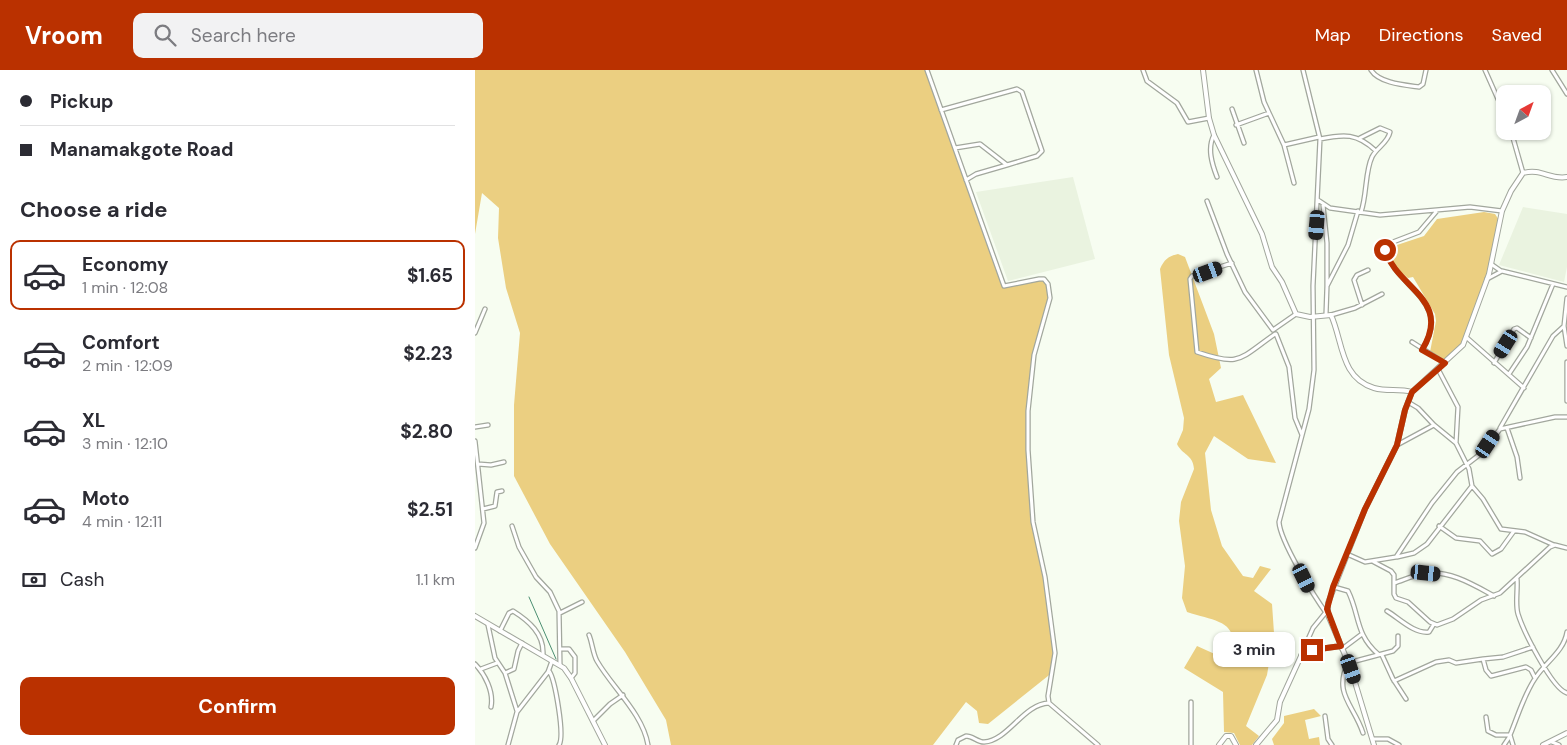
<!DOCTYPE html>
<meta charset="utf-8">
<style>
body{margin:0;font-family:"DM Sans",sans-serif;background:#f2f2f3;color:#2b2b33;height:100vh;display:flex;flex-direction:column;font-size:19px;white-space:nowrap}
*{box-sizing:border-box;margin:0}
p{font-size:16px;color:#7c7c81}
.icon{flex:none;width:28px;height:28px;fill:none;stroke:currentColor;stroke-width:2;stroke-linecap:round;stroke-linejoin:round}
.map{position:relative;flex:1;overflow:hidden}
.drawer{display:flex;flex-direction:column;background:#fff;width:475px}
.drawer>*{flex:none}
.banner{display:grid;align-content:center;height:110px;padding:0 20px;background:#fff}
.needle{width:32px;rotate:41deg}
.tools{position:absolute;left:1021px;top:15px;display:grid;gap:10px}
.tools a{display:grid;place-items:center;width:55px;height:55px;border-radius:10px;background:#fff;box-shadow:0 1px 4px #0004;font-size:25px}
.end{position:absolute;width:22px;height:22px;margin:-11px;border:6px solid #ba3100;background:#fff;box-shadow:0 0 0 2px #fff}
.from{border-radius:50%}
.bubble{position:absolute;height:35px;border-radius:10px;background:#fff;box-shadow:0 1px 4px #0004;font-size:16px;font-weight:700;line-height:35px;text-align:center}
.car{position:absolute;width:15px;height:30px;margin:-15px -8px;border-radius:6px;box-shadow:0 0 4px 1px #0007;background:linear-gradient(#222 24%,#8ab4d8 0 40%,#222 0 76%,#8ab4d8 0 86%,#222 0)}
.banner b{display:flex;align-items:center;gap:18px;height:48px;font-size:19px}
.banner b+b{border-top:1px solid #e1e1e2}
.banner i{width:12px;height:12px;background:#2b2b33}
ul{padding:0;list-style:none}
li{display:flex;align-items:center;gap:15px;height:70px;margin:0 10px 8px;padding:0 10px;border:2px solid transparent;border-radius:10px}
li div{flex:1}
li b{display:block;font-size:19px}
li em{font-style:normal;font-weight:700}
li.selected{border-color:#ba3100}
li>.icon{width:45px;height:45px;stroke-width:1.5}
h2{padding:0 20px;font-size:22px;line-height:60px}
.pay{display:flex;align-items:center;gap:12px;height:55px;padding:0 20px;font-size:19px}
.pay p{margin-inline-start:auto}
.button{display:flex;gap:10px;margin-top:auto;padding:10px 20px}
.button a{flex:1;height:58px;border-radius:10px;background:#ba3100;color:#fff;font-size:20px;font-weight:700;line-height:58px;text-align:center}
header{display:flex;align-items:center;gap:30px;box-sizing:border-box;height:70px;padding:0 25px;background:#ba3100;color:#fff}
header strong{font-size:24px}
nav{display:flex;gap:28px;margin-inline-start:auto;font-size:18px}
.search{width:350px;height:45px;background:#f2f2f3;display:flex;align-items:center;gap:12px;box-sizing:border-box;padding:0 18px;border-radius:10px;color:#7c7c81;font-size:19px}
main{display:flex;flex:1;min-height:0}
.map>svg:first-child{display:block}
.built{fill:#eaf3e0}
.green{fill:#ebcf81}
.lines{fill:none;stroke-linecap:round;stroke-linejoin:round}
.stream{stroke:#4b8e71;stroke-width:1}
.minor-casing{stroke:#a2a79d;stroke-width:5.5}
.tertiary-casing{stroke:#a2a79d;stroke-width:6}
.minor{stroke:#fff;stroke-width:3}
.tertiary{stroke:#fff;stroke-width:4}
.route{stroke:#ba3100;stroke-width:6}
</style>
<header>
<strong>Vroom</strong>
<div class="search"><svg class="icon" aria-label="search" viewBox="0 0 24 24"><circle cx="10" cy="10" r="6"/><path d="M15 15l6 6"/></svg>Search here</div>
<nav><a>Map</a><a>Directions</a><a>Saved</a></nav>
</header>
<main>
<section class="drawer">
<div class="banner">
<b><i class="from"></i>Pickup</b>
<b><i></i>Manamakgote Road</b>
</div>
<h2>Choose a ride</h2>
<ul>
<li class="selected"><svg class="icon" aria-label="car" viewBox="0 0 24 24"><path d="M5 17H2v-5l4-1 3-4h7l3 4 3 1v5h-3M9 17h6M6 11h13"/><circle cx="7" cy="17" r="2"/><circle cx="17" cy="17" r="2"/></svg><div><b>Economy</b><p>1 min · 12:08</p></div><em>$1.65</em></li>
<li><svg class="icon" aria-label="car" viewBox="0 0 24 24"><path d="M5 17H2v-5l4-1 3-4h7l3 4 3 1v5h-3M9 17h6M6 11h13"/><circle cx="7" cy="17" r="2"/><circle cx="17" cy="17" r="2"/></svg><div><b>Comfort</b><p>2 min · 12:09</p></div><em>$2.23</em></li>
<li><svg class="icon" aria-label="car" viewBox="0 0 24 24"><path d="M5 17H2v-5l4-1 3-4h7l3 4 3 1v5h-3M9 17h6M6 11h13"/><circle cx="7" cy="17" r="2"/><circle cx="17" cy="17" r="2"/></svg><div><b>XL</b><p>3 min · 12:10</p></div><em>$2.80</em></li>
<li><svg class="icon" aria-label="car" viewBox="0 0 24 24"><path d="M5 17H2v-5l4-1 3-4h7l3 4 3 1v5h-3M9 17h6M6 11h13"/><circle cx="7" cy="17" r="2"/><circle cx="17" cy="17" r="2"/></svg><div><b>Moto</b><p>4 min · 12:11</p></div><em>$2.51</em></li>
</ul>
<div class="pay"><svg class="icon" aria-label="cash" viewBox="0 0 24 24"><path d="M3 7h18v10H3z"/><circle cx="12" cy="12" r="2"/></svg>Cash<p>1.1 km</p></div>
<div class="button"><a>Confirm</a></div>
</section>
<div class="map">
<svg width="1092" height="675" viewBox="0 0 1092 675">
<rect width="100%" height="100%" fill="#f7fdf1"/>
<path class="built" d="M598,107L620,189L533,211L501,122Z
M1048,137L1092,144V197L1089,212L1024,195Z"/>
<path class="green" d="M0,0H452L529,216L569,209L573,214L575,228L560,280L553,341V380L558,452L570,508L580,583L578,602L513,654L504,653L502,641L491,632L458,675H196L191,650L150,582L75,474L39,406V335L45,263L31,218L23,168L24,138L7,123L0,164Z
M1009,142L1020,144L1024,150L1013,202L988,273L970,290L955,282L961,251L960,244L938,207L933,208L918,195L910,179L949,166L962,149Z
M703,184L710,187L739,264L746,298L734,309L741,332L768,325L801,393L773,389L739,366L730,383L736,440L747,476L768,506L778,508L785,496L796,499L779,521L797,534L799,563L792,605L771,656L784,666L777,675H765L759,663L749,662L748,622L709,598L722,576L753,590C768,551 743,552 712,542L707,528L710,496L704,451L706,432L719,399C718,384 707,385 702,374L708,360L709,348L694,285L685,199C689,190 693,186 703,184Z
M839,639L846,646L830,650L834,669L844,667L845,675H799L797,669L809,653V646Z"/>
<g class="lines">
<path class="stream" d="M54,527L81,589"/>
<g class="minor-casing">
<path id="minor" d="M452,0L529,216L564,209H569L573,214L575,228L559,285L553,341V380L558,452L570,507L580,583L573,626L574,633L623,675
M668,0L672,11L702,33L713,52L734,48
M781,0L789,32L809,75L819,113
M828,0L845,69L838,216L839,300L834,339L804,452C805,471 840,528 852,544
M896,0C904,13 929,15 944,17L948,14L951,0
M1010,0L1030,45
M1077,0L1092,24
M757,39L769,73
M466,40L542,19L547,22L567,81L562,86L532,95L505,74L480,78
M761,55L794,43
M1036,61L1048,103
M739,65C732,78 737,94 742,107
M885,68L905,58L915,62C913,73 901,78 897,87C890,101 892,125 886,142
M845,69C869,64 882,63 901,81
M809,75L844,67
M491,110L501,104L532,95
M843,130L855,138L905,145L995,137L1027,141
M732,131L752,184L770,222L798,260L821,244
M848,135L852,173V216
M757,193L717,206L715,209L722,282C766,297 764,289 800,264
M1016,194L1026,201
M1012,209L1027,201L1092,217
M1092,228L1089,256L1092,276
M887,235L879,210L882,205L893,200
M851,244L852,216L873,175L883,141
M856,245L880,238L907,224
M0,263L10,239
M801,264L814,297L820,348L827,365
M991,267L1049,318
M937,272L970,293
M947,280C978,231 922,219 910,180L918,172L944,162L961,142
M1092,292V331
M1019,293L1039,259L1042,258L1056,268
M963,299L983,337L981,373
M1034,304L1052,277L1078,214
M933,332L943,338L959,355L981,373L994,399L997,416L1008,429L1026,459L1050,462L1079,475
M0,357L13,355
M1025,358L1078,266L1089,256
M1032,358L1042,387L1045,408
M0,371L9,453L0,478
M922,375L959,355
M3,394L16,395L29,392
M8,439L20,436L22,422L27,421
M37,456L44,477L61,507L75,522L84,541L85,595
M964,456L981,468L1005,471L1017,484L1026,479L1039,461
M872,484L890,492L921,487L957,433L982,402L1008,382L1025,359L1080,347H1092
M922,487L939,483L952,474L997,416
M899,492L916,501L919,505V524L921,528L933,532L955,552L962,555L978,549L1006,530L1025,523L1075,477L1080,475L1092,478
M1042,509C1043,520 1040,534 1043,544C1048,560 1077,619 1092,623
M919,513C929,510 938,505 949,504C973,499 999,515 1019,526
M859,517L873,521C885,545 880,564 903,584
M912,541C924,548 939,564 954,562L959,554
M85,543L107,532
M13,555L20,588L30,603L42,641
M25,561L34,543L38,541C54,551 69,564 68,584
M114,565C117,572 118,584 122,591C137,617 168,644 173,675
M1058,577L1028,587L1008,589L1011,600L1016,606L1051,597L1056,600L1060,608
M86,579H94L100,587V603L96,608
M867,579L887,564
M826,585L838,558L851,542
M907,585L918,609L931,629
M0,594C10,604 19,622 16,637
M6,599L22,593
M74,601C80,609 90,666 84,675
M30,603L39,599L43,581L47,573
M919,611L961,592L974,590L981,593L1008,589
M850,646L853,669L857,675
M1011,647L1013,661L1021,665H1035
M118,651L135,634L148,625
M888,663C879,635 858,624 873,593L918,581L923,576V566
M898,669H913L924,675
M1077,672L1084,675
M33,675L42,642L73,602L77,591
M481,675L483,670L491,666C498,666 502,672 509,672C534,670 548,634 574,633
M716,675V632
M1029,675L1035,666
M1038,675L1035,665C1043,646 1049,624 1061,607C1071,592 1089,581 1092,562"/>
</g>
<g class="tertiary-casing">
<path id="tertiary" d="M728,0L734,48L739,65L787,164L797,197L807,212L821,244L835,247L856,245C868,271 865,308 899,318C912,322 924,318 937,322
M0,546L89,598L96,608L130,675
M744,675L751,666H756L761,675
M781,675L802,650L805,632L826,586L837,580L866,576
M899,675L876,599L853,545V533L890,439L922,375L930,340L937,322L988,275L1014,204L1027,141L1036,121L1048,103C1067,98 1074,110 1092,107
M1068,675L1092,663"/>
</g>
<use href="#minor" class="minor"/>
<use href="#tertiary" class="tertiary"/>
</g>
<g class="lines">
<path class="route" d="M837,580L866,576L852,539L858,517L890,439L922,375L930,340L937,322L970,293L947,280C978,229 922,219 910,180"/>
</g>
</svg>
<div class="tools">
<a><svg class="needle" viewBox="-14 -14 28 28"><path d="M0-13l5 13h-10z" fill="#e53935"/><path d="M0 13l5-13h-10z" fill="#7c7c81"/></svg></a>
</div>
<i class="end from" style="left:910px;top:180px"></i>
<i class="end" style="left:837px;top:580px"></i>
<div class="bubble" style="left:738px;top:562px;width:82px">3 min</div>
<i class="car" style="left:842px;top:155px;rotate:185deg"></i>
<i class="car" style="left:733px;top:202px;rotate:70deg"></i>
<i class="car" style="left:1031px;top:274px;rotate:212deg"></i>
<i class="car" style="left:1013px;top:374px;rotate:34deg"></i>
<i class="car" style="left:951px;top:503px;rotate:96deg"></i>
<i class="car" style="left:829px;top:508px;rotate:154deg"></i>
<i class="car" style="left:876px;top:599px;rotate:161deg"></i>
</div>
</main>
